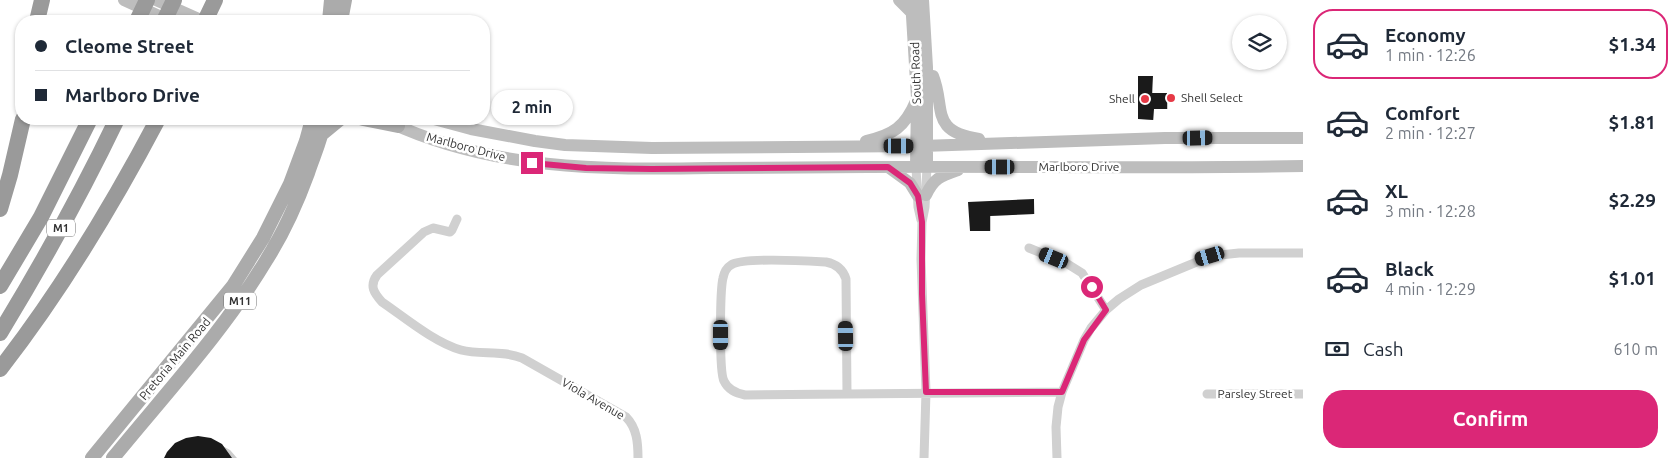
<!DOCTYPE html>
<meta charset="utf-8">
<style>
body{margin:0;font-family:Ubuntu,sans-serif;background:#f2f2f3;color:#1f2937;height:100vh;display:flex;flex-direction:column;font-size:19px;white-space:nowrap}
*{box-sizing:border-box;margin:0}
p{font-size:16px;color:#747a83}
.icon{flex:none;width:28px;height:28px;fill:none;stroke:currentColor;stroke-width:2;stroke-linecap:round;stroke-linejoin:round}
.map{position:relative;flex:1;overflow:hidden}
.details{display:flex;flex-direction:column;background:#fff;width:375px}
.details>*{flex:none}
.banner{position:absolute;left:15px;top:15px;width:475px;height:110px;border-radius:20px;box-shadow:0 1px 4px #0004;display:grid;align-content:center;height:110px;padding:0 20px;background:#fff}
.buttons{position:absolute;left:1232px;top:15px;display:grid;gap:10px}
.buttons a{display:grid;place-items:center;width:55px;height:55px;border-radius:50%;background:#fff;box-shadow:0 1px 4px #0004;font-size:25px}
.end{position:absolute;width:22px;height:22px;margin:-11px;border:6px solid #db2777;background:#fff;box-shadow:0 0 0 2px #fff}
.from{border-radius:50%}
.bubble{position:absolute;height:35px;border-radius:18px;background:#fff;box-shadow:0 1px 4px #0004;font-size:16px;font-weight:600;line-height:35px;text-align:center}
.car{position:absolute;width:15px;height:30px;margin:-15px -8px;border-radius:6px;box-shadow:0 0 4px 1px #0007;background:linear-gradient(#222 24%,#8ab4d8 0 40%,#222 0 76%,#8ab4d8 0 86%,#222 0)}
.banner b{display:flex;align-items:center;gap:18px;height:48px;font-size:19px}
.banner b+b{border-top:1px solid #e0e1e3}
.banner i{width:12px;height:12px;background:#1f2937}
ul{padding:9px 0 0;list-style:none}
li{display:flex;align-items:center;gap:15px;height:70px;margin:0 10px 8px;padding:0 10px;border:2px solid transparent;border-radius:20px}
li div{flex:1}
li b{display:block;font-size:19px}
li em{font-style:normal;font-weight:600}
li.active{border-color:#db2777}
li>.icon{width:45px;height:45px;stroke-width:1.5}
.pay{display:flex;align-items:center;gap:12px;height:55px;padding:0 20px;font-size:19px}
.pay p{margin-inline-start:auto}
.cta{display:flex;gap:10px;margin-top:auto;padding:10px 20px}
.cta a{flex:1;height:58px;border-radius:20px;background:#db2777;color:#fff;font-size:20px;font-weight:600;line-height:58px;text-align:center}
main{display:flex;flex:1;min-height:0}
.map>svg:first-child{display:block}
.shadow{fill:#0003}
.building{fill:#1a1a1a}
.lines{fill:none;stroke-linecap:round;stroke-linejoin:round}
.street{stroke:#d0d0d0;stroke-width:9}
.secondary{stroke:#bdbdbd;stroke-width:12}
.primary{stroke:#ababab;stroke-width:14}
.highway{stroke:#9a9a9a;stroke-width:16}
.route{stroke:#db2777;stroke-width:6}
.poi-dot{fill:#e63946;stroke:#fff;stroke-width:2}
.labels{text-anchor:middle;stroke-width:5;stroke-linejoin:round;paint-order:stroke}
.shield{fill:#fff;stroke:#707070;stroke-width:1}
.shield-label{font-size:11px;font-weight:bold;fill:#333}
.street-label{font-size:12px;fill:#333;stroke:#fff}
.poi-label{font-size:12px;fill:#333;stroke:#fff;text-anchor:start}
</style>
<main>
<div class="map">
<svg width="1303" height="458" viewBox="0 0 1303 458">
<rect width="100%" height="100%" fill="#fff"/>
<path class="shadow" d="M1152,77L1153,94L1168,95V109H1154V120L1141,119H1139Z
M1034,201L1035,214L991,216V231H971L970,203Z
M210,439L230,450L237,458H165Z"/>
<path class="building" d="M1138,76H1153L1152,93H1167V109H1154L1153,120L1138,119Z
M1034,199V214L990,216V231H970L968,202Z
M198,436L211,438L222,444L232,458H164L167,452L175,443L186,438Z"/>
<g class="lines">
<path class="street" d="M916,167L918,207L921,220
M457,219L452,230L450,232L433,228L424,232L377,275C369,286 374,293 382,302C404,317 435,343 461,350C481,355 502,350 522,358L626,417C637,428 638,443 638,458
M1029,248L1066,263L1082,273L1106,310
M847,394L846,279C843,269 836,264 826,262C809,261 743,257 731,265C726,268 724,273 723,278C720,290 719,372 724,381C728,390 736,393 745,395L1062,392
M1207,394H1303
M924,458L926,392L921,259L922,222L925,207L927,167
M1057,458L1056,427L1058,407L1062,392L1084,340L1091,328L1106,310L1119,299L1141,285L1211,256L1239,253H1303"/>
<path class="secondary" d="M124,0L170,21
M156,0L203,21
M899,0L912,13
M911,0L917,98L916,167
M923,0L927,67V167
M933,76C946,109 929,131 979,139
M434,119L471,129L535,141L565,145L652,148L922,146L1165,138H1303
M389,122C492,170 600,170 711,168C764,168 816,167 868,167C1013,166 1158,169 1303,166
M866,141C893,135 905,127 916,101
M888,167L910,183L918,196
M926,195C934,178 941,176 958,170"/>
<path class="primary" d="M329,21L331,0
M341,21L345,0
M363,119L398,126
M323,133L340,119
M92,458L233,286L263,238L290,184L306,141L312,119
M113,458C166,393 224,331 267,259C284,232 297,203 308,173C314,155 322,138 325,119"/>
<path class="highway" d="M37,21L42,0
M137,21L147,0
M164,21L174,0
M205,21L215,0
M0,209L10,175L23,119
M0,286L41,217L90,119
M0,333C42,264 82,192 117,119
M0,369C61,291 112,206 158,119"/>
</g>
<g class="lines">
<path class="route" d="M532,163L586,168L652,169L888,167L910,183L918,196L922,222V294L926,392H1062L1084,340L1106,310L1092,287"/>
</g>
<g class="poi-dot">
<circle cx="1171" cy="98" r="5"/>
<circle cx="1145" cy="99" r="5"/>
</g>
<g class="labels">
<g class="shield">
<rect x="47" y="219.5" width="28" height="17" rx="4"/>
<rect x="224" y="292.5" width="32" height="17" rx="4"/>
</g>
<g class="shield-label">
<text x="61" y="232">M1</text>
<text x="240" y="305">M11</text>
</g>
<g class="street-label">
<text transform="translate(916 73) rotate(-92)" y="4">South Road</text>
<text transform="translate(466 147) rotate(15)" y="4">Marlboro Drive</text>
<text x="1079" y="171">Marlboro Drive</text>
<text transform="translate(175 359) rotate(-50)" y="4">Pretoria Main Road</text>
<text x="1255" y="398">Parsley Street</text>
<text transform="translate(593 399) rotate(30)" y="4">Viola Avenue</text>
</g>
<g class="poi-label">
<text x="1181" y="102">Shell Select</text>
<text x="1135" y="103" text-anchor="end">Shell</text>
</g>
</g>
</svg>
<div class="buttons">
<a><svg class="icon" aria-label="layers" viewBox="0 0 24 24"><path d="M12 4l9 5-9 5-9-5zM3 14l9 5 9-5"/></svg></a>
</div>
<i class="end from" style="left:1092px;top:287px"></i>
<i class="end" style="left:532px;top:163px"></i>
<div class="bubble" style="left:491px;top:90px;width:82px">2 min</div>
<i class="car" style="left:1198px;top:138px;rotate:89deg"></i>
<i class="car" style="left:899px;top:146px;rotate:90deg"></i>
<i class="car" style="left:1000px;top:167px;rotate:270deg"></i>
<i class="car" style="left:1210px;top:256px;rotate:253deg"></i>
<i class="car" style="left:1054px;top:258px;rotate:292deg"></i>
<i class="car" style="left:721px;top:335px;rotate:180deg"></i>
<i class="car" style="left:846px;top:336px;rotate:359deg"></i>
<div class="banner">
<b><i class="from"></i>Cleome Street</b>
<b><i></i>Marlboro Drive</b>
</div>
</div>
<section class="details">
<ul>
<li class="active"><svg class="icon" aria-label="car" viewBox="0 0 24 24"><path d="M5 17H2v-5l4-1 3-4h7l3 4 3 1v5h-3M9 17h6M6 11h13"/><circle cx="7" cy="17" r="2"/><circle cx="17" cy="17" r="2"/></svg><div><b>Economy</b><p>1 min · 12:26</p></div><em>$1.34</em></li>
<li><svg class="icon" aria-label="car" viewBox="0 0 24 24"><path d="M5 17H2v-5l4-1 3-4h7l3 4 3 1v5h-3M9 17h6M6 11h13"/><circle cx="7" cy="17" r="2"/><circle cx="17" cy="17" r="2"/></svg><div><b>Comfort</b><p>2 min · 12:27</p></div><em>$1.81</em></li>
<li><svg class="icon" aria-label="car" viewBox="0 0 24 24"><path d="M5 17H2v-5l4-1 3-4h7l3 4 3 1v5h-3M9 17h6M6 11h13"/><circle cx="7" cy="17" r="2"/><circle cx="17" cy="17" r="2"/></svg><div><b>XL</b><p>3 min · 12:28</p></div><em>$2.29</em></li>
<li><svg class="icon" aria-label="car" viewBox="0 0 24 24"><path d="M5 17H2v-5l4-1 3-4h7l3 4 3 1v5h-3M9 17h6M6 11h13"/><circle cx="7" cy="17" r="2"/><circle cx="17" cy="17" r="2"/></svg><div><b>Black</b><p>4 min · 12:29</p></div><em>$1.01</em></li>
</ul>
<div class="pay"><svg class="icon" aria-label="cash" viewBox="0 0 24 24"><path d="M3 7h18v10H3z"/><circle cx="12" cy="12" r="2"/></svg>Cash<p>610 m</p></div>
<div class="cta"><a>Confirm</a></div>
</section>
</main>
